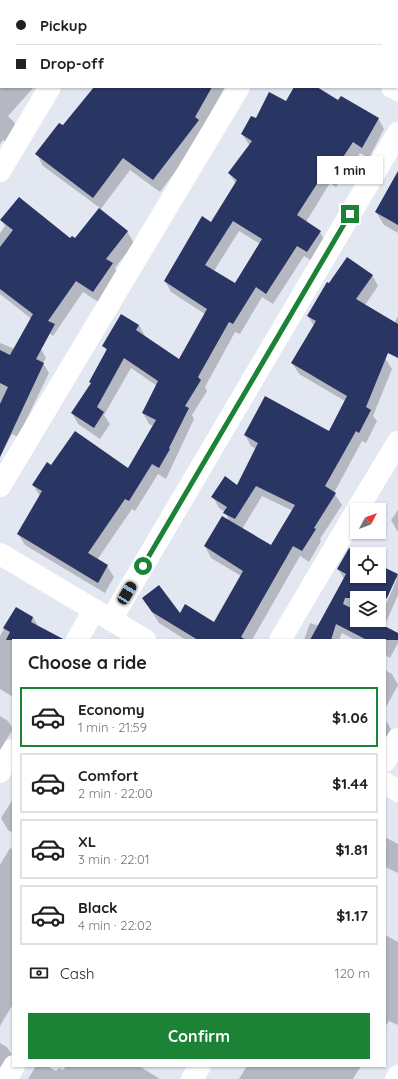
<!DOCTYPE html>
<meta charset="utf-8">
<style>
body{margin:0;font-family:Quicksand,sans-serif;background:#f6f6f6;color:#202124;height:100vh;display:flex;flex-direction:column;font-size:15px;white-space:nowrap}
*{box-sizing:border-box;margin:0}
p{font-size:13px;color:#757577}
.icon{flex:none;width:22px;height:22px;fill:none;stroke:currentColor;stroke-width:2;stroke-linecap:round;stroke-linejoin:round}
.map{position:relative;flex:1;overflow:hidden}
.details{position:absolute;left:12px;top:639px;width:374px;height:428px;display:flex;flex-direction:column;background:#fff;border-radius:0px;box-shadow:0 1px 3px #0004}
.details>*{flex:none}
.guide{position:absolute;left:0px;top:0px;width:398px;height:88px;box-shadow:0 1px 3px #0004;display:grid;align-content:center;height:88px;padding:0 16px;background:#fff}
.needle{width:26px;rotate:49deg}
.fabs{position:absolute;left:350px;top:503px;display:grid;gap:8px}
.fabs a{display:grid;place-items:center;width:36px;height:36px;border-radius:0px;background:#fff;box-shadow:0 1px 3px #0004;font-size:20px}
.end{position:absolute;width:18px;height:18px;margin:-9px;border:5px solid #1b8236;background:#fff;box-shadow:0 0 0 2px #fff}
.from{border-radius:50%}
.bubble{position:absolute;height:28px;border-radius:0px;background:#fff;box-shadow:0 1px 3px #0004;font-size:13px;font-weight:700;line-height:28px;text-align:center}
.car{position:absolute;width:12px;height:24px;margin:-12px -6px;border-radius:5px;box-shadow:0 0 3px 1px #0007;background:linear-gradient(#222 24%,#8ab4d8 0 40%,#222 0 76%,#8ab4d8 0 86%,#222 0)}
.guide b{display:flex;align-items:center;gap:14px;height:38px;font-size:15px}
.guide b+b{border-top:1px solid #e0e0e0}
.guide i{width:10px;height:10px;background:#202124}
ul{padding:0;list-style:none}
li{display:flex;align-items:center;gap:12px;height:60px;margin:0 8px 6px;padding:0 8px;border:2px solid #e0e0e0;border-radius:0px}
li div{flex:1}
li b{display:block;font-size:15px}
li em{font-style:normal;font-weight:700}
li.active{border-color:#1b8236}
li>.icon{width:36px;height:36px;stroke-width:1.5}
h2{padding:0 16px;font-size:18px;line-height:48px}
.pay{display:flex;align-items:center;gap:10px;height:44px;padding:0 16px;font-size:15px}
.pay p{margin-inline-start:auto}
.cta{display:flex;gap:8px;margin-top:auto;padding:8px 16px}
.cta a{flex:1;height:46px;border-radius:0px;background:#1b8236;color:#fff;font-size:16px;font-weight:700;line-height:46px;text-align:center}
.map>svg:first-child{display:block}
.shadow{fill:#0003;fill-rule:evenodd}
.building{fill:#293562;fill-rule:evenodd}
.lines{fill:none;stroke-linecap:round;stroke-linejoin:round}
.street{stroke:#fff;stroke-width:22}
.secondary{stroke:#fff;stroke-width:22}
.route{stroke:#1b8236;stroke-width:5}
</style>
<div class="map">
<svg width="398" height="1079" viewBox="0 0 398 1079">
<rect width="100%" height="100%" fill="#e3e7f2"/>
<path class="shadow" d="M0,0L10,1H1V18Z
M157,0H195L196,1H157Z
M320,0H378V1Z
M398,0V46L397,48V1H395Z
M0,51L1,87H34L8,116L14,122L21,133L11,147L3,140L0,144Z
M95,87H225L202,128L205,132L160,192L130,170L100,210L127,231L134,243L115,268L119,275L100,303L83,292L53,336L0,294V233L5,226L2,220L75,240L100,208L43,166L37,154L63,127Z
M295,87H315L339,102L378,118L384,129L369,158L360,153L336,187L330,183L306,222L320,232L326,243L313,262L304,256L273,304L262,297L240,334L235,332L205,387L207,391L192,415L194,419L166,479L158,474L135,511L132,509L97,560L107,566L114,577L105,593L25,545L18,534L40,496L33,485L51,466L128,470L153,426L149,424L143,413L157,386L131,368L104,415L110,424L100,439L78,424L72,413L91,384L90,382L107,352L104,346L139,325L145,336L180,361L205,314L171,292L165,281L211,223L236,184L229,173L250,146L242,134L256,120L286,102ZM239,231L260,244L235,284L214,271Z
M398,173V233L384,225L376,212Z
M372,275L378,286L365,305L385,358L392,369L373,416L377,421L366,443L362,441L334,493L342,505L320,539L321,541L309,562L300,556L252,640H186L159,623L143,598L180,615L214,623L241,576L211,558L205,546L229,521L225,512L219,508L213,497L238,486L256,449L251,446L245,435L330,433L345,401L299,374L292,363L314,326L308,316ZM262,496L293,511L271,547L242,529Z
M398,316V334L393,326Z
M0,343L15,349H41L46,358L43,363L49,373L18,437L12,434L0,457Z
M398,510V532L391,520Z
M349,549L358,554L357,576H379V565L398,576V595L384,627L398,639V643L390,658L385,655V640H355L342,633L339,640H304L310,623L319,626L344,579L338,569ZM395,579H397L376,627L374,626L377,620H357V598H379V615Z
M16,608L33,617L38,626L64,640H13V697L0,689V636Z
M385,670L392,674L398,685L385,709Z
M0,716L8,721L13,729L0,750Z
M385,719L391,729L385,739Z
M13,799V833L8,830L1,818Z
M385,837L398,844V873L385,867Z
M10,848L13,850V1004L0,1026V865Z
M385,935L398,942V1025L389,1021L385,1027Z
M0,1043L7,1047L13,1057L0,1079Z
M36,1066H47L56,1071L59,1068L63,1070L66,1066H139L160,1079H28Z
M247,1066H361L353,1079H239Z"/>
<path class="building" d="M94,87H212L195,117L199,120L153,180L123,158L93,198L35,154L59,123L63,125Z
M294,87H317L338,100L341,96L379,118L362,148L353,142L330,177L324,173L297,215L321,231L307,252L297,246L266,294L256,287L233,324L229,322L198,377L201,380L185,406L189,408L169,448L170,449L159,468L152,464L129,501L125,499L88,553L108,565L98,583L17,534L42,491L32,485L47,462L51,465L75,431L128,468L156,420L142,413L158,381L124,358L97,407L104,412L94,428L71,413L91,383L89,382L107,349L102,346L121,314L139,325L136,330L179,359L207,309L164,281L202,216L211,222L237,180L228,173L252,141L241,134L251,116L256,118L269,92L286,101ZM233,221L262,239L235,283L205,265Z
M398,171V225L375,212Z
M19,197L70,238L72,236L75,238L99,208L128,231L106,259L113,263L93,292L76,281L48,321L55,324L36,359L44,363L0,457V404L8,387L0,383V350L10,355L33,314L0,289V247L13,230L0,220Z
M347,257L373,275L356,299L398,324V358L388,353L366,407L371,410L359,433L356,431L325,486L336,493L314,528L316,529L302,551L293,546L241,637L246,640H198L152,612L142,598L159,585L180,613L185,604L214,622L243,571L204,546L222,516L271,545L295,505L256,486L235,519L223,513L227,507L211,497L225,476L237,485L258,443L244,435L265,396L329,431L347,396L291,363L316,321L307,316L327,282L329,283Z
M349,548L359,554H357V576H379V565L398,574L387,598H345L343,604L357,611V620H373L398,633V640H367L336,624L331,640H310L346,574L337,569Z
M16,607L33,617L31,622L65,640H6L10,632L3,628Z"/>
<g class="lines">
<path class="street" d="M251,0L252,1
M101,1V0
M291,1V0
M392,87L398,90
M0,171L50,87
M0,486L239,87
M357,510L398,442
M0,554L145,640
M111,620L398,133
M77,640L94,610
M280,640L357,510
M385,761L398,739
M0,772L13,750
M385,783L398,791
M6,1079L14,1066
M192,1079L200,1066"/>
<path class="secondary" d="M396,1079L398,1076"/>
</g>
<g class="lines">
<path class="route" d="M143,566L350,214"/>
</g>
</svg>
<div class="fabs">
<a><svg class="needle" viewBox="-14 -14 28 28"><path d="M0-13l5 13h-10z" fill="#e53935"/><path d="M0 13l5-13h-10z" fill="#757577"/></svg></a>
<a><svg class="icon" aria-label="locate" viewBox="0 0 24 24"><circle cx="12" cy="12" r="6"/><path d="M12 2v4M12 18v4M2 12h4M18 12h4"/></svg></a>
<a><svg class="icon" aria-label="layers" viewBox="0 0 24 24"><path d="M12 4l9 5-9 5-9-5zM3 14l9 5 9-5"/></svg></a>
</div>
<i class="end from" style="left:143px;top:566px"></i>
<i class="end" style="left:350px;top:214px"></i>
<div class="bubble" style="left:317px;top:156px;width:66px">1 min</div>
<i class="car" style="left:127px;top:593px;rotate:31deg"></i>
<div class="guide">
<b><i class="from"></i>Pickup</b>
<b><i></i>Drop-off</b>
</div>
<section class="details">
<h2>Choose a ride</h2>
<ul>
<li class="active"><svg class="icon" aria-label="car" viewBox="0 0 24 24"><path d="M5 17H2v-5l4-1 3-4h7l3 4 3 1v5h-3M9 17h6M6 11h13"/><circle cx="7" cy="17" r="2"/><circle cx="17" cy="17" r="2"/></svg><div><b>Economy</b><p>1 min · 21:59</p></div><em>$1.06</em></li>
<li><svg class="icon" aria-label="car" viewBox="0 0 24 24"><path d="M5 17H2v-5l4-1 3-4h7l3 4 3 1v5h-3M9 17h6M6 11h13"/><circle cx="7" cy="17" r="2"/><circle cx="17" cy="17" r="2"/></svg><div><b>Comfort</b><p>2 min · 22:00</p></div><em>$1.44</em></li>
<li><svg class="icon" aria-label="car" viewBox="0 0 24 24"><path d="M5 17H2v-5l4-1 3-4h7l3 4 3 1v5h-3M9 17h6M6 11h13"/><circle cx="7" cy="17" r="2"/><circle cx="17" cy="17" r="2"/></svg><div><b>XL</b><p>3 min · 22:01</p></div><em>$1.81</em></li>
<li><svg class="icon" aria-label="car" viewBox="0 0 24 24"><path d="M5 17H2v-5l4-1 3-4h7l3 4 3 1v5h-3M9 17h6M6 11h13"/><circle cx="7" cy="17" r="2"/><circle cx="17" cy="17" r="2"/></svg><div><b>Black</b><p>4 min · 22:02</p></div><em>$1.17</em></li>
</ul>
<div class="pay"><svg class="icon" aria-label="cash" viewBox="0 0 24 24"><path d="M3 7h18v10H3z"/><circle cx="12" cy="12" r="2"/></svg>Cash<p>120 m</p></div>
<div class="cta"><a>Confirm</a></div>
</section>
</div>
